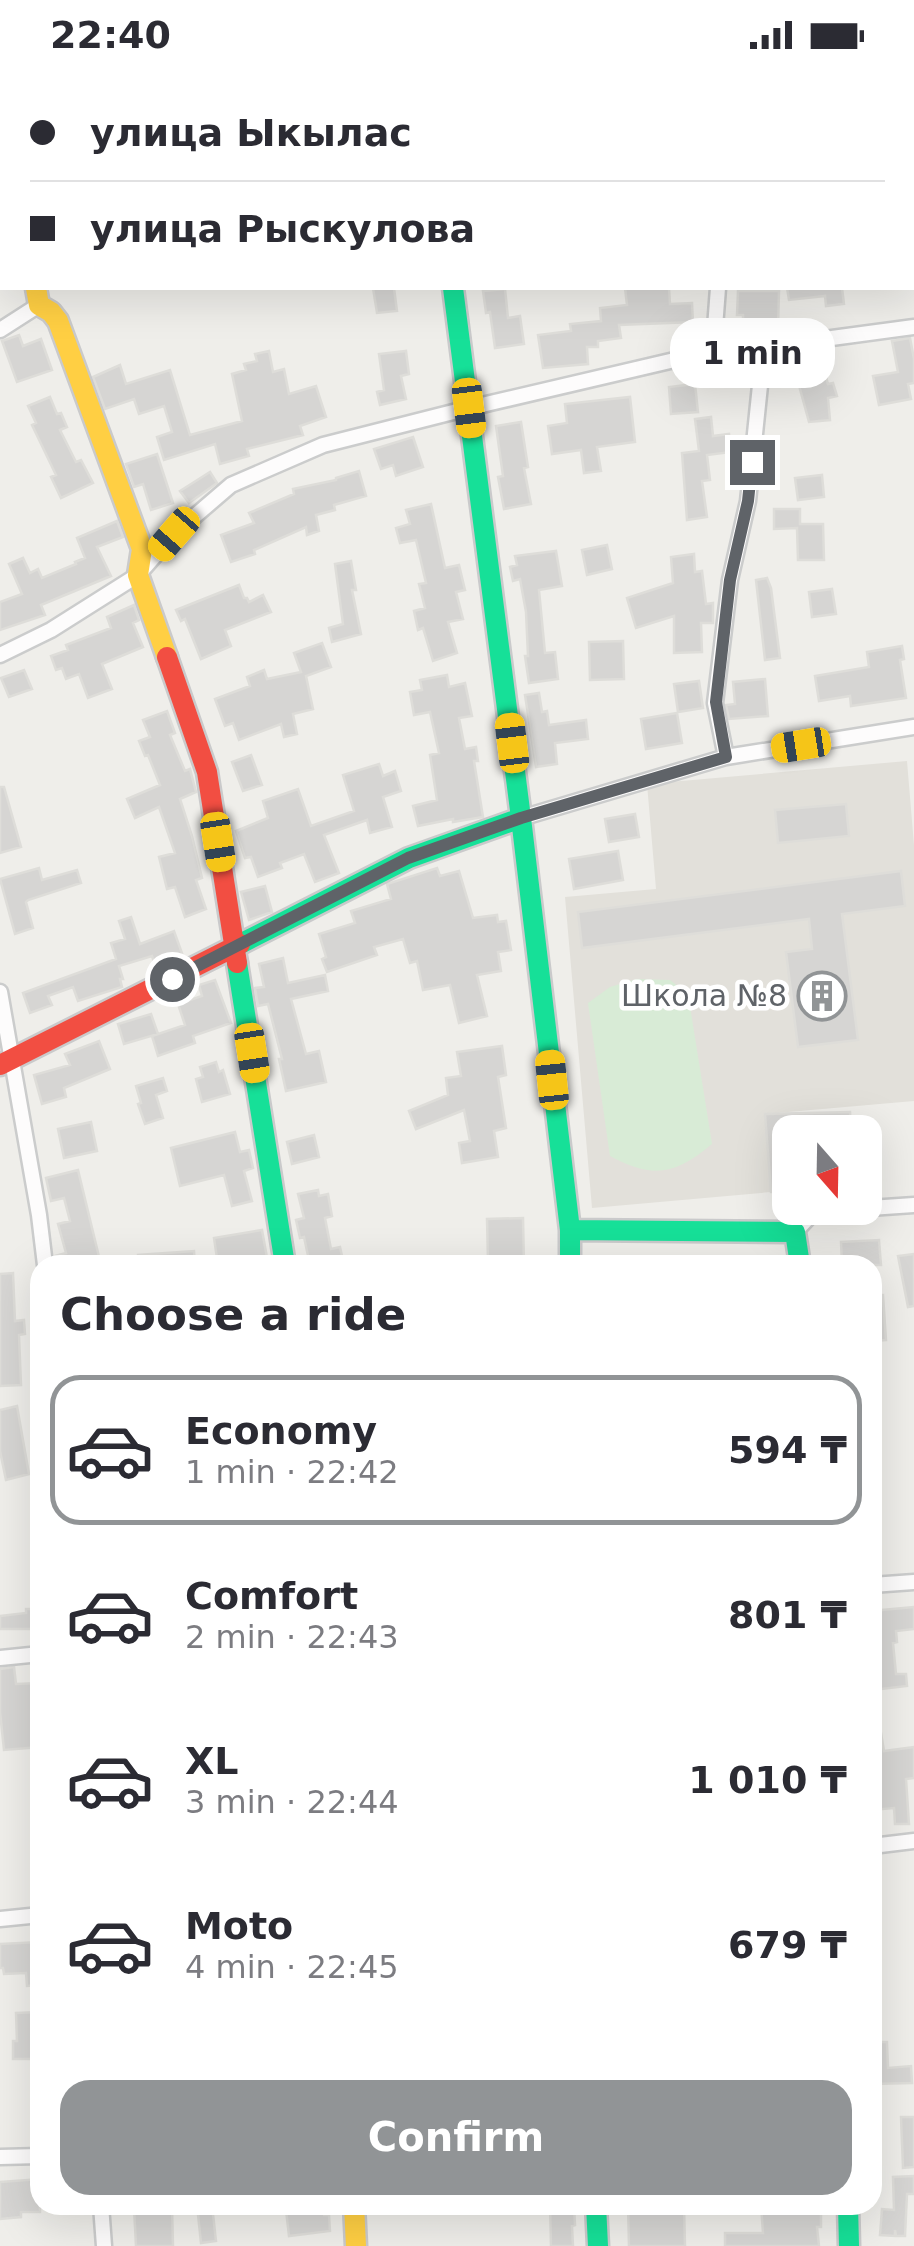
<!DOCTYPE html>
<meta charset="utf-8">
<style>
body{margin:0;font-family:"DejaVu Sans",sans-serif;background:#f2f2f3;color:#2b2b33;height:100vh;display:flex;flex-direction:column;font-size:38px;white-space:nowrap}
*{box-sizing:border-box;margin:0}
p{font-size:32px;color:#7c7c81}
.icon{flex:none;width:55px;height:55px;fill:none;stroke:currentColor;stroke-width:2;stroke-linecap:round;stroke-linejoin:round}
.map{position:relative;flex:1;overflow:hidden}
.side{position:absolute;left:30px;top:1185px;width:852px;height:960px;display:flex;flex-direction:column;background:#fff;border-radius:30px;box-shadow:0 10px 40px #0002}
.side>*{flex:none}
.hud{position:absolute;left:0px;top:0px;width:915px;height:220px;box-shadow:0 10px 40px #0002;display:grid;align-content:center;height:220px;padding:0 30px;background:#fff}
.needle{width:65px;rotate:160deg}
.buttons{position:absolute;left:772px;top:1045px;display:grid;gap:20px}
.buttons a{display:grid;place-items:center;width:110px;height:110px;border-radius:20px;background:#fff;box-shadow:0 10px 40px #0002;font-size:50px}
.end{position:absolute;width:45px;height:45px;margin:-22px;border:12px solid #5f6368;background:#fff;box-shadow:0 0 0 5px #fff}
.from{border-radius:50%}
.bubble{position:absolute;height:70px;border-radius:30px;background:#fff;box-shadow:0 10px 40px #0002;font-size:32px;font-weight:600;line-height:70px;text-align:center}
.car{position:absolute;width:30px;height:60px;margin:-30px -15px;border-radius:12px;box-shadow:0 0 8px 2px #0007;background:linear-gradient(#f5c518 24%,#345 0 40%,#f5c518 0 76%,#345 0 86%,#f5c518 0)}
.hud b{display:flex;align-items:center;gap:35px;height:95px;font-size:38px}
.hud b+b{border-top:2px solid #e1e1e2}
.hud i{width:25px;height:25px;background:#2b2b33}
ul{padding:0;list-style:none}
li{display:flex;align-items:center;gap:30px;height:150px;margin:0 20px 15px;padding:0 10px;border:5px solid transparent;border-radius:30px}
li div{flex:1}
li b{display:block;font-size:38px}
li em{font-style:normal;font-weight:600}
li.active{border-color:#919496}
li>.icon{width:90px;height:90px;stroke-width:1.5}
h2{padding:0 30px;font-size:45px;line-height:120px}
.primary-button{display:flex;gap:20px;margin-top:auto;padding:20px 30px}
.primary-button a{flex:1;height:115px;border-radius:30px;background:#919496;color:#fff;font-size:40px;font-weight:600;line-height:115px;text-align:center}
.status{display:flex;justify-content:space-between;align-items:center;height:70px;padding:0 50px;background:#fff;direction:ltr}
.status svg{height:28px;fill:currentColor}
.map>svg:first-child{display:block}
.education{fill:#e2e0da}
.green{fill:#d8ebd6}
.building{fill:#d6d5d3;stroke:#deddd9;stroke-width:2.5}
.lines{fill:none;stroke-linecap:round;stroke-linejoin:round}
.lane-casing{stroke:#cbcccc;stroke-width:11}
.street-casing{stroke:#cbcccc;stroke-width:19}
.fast-casing{stroke:#cacacb;stroke-width:25}
.slow-casing{stroke:#cacacb;stroke-width:25}
.jam-casing{stroke:#cacacb;stroke-width:25}
.lane{stroke:#fdfcfc;stroke-width:6}
.street{stroke:#fdfcfc;stroke-width:14}
.fast{stroke:#16e098;stroke-width:20}
.slow{stroke:#ffcf43;stroke-width:20}
.jam{stroke:#f24e42;stroke-width:20}
.route{stroke:#5f6368;stroke-width:12}
.labels{text-anchor:middle;stroke-width:9;stroke-linejoin:round;paint-order:stroke}
.poi-label{font-size:30px;fill:#5f6368;stroke:#fff;text-anchor:end}
</style>
<div class="status"><b>22:40</b><svg viewBox="0 0 49 12"><path d="M0 12V9h3v3zM5 12V6h3v6zM10 12V3h3v9zM15 12V0h3v12zM26 1h20v11H26zM47 4h2v5h-2z"/></svg></div>
<div class="map">
<svg width="914" height="2176" viewBox="0 0 914 2176">
<rect width="100%" height="100%" fill="#efeeea"/>
<path class="education" d="M907,691L914,775V1031L765,1044L771,1122L592,1138L565,827L656,819L647,714Z"/>
<path class="green" d="M637,909L670,910L688,924L712,1074C675,1105 653,1109 610,1086L588,933L610,917Z"/>
<path class="building" d="M373,218H394L397,241L377,243Z
M625,218H669L670,234L692,233L693,252L619,255L621,268L598,271V277H587L588,294L543,298L538,265L571,261L570,254L601,251L600,238L627,235Z
M787,218H842L844,234L826,236L825,226L789,230Z
M505,219L508,248L520,246L524,274L495,278L490,242L486,243L483,221Z
M738,221H779L778,257H743V245H737Z
M19,265L23,276L41,269L52,300L17,312L2,271Z
M910,268L914,289V313L908,314L911,329L879,335L873,306L898,302L892,271Z
M269,281L273,302L284,299L289,324L316,316L326,347L300,356L303,365L247,379L249,386L220,394L215,374L164,390L157,367L172,362L164,336L139,344L134,329L105,339L93,307L120,295L126,314L170,300L190,365L242,351L232,304L246,300L244,294L257,291L255,284Z
M406,281L409,304L401,306L406,329L380,335L377,322L384,320L379,284Z
M822,293L828,314L833,313L837,326L828,328L830,350L809,352L797,308L804,306L802,299Z
M695,314L698,342L671,344L669,317Z
M50,327L57,344L61,343L67,357L60,360L76,392L81,390L93,413L61,428L51,407L56,405L32,355L36,353L28,336Z
M630,327L635,372L597,377L601,401L584,403L581,380L552,384L548,356L567,353L565,334Z
M711,347L713,366L729,364L731,382L707,385L710,410L702,411L707,447L687,450L682,383L699,381L695,349Z
M521,352L528,397L524,398L531,434L504,439L498,407L503,406L496,356Z
M413,367L423,397L396,406L393,395L381,399L374,379Z
M157,384L173,433L151,440L143,414L134,417L126,394Z
M359,401L366,426L334,435L335,440L316,445L319,461L307,465L306,457L254,480L255,484L231,492L221,465L254,453L249,443L294,424L293,419L336,410V408Z
M210,402L217,413L189,433L180,421Z
M822,405L824,427L798,430L795,408Z
M431,434L445,498L459,495L465,520L456,522L463,549L448,552L457,583L433,591L423,558L418,560L414,541L425,538L419,514L426,513L416,470L400,473L396,458L410,454L406,440Z
M774,439H800V454H823L824,490H798L797,458L774,459Z
M117,451L123,467L97,477L111,506L41,535L45,545L0,560V532L22,524L9,494L23,488L30,503L38,499L42,508L76,494L75,492L85,488L77,468Z
M607,475L612,499L587,505L582,480Z
M556,481L562,516L539,520L545,583L555,582L558,609L529,613L525,586H528L526,542L520,509L513,511L510,497L517,495L515,486Z
M694,484L695,502L702,501L706,534L713,533V553H701L702,582L674,583V546L636,558L627,528L673,513L671,487Z
M351,491L356,520H352L361,564L332,572L329,558L343,554L335,494Z
M767,508L771,518L780,588L765,590L756,510Z
M239,515L244,528H247L249,532L263,525L271,542L225,560L231,576L201,589L185,549L181,551L176,540Z
M832,519L836,544L812,547L809,522Z
M134,535L139,550L133,553L143,577L102,594L112,619L88,628L79,604L66,609L62,598L56,600L51,586L68,580L66,575L111,558L107,547Z
M623,571L624,609L590,610L589,572Z
M322,573L331,597L306,606L313,639L293,644L297,664L284,667L281,654L239,670L233,653L225,656L215,629L250,616L247,607L264,600L267,609L301,602L294,583Z
M902,576L904,589L900,590L906,628L851,636L850,626L819,631L815,606L869,597L867,582Z
M24,600L32,619L9,627L1,608Z
M447,605L449,617L465,613L472,646L459,648L465,679L476,677L478,691H474L483,747L453,752V749L418,756L413,736L437,730L430,685L439,683L430,642L414,645L410,622L422,620L420,610Z
M765,609L768,646L729,649L726,635L735,634L733,612Z
M699,611L703,638L678,642L674,614Z
M539,623L542,642L547,641L549,655L586,650L588,669L555,673L557,694L536,697L525,625Z
M167,641L175,663L170,665L185,701L190,699L196,722L180,729L192,766L202,808L196,810L206,839L185,847L175,817L167,819L159,787L175,783L159,737L135,748L127,729L160,715L148,685L145,686L139,671L150,667L143,650Z
M677,643L682,673L646,679L641,649Z
M251,685L262,715L243,721L232,692Z
M379,694L383,706L395,701L401,721L383,727L392,757L370,763L367,750L324,765L339,803L315,812L304,784L280,793L282,798L258,807L251,787L245,788L236,761L268,748L263,731L298,719L311,756L354,741L343,705Z
M0,717H4L21,777L0,783Z
M846,734L849,766L778,773L775,740Z
M635,744L639,767L609,772L605,749Z
M618,781L623,810L574,819L569,789Z
M39,798L42,810L77,800L81,813L28,830L26,832L33,858L15,864L0,809Z
M437,798L440,806L459,801L473,848L497,845L498,852L506,851L511,880L498,882L501,901L477,905L487,946L459,953L450,915L423,920L417,891L410,893L403,869L374,877L377,885L327,902L322,889L326,887L319,864L355,853L351,841L391,829L387,814Z
M901,801L905,836L842,844L858,970L798,977L786,882L812,879L809,849L582,878L578,842Z
M265,816L272,842L249,850L241,822Z
M131,847L140,874L174,861L183,886L155,895L152,886L119,896L123,909H120L122,917L78,931L73,917L48,926L52,935L30,943L23,923L116,889L111,873L125,869L119,851Z
M283,888L288,913L325,905L328,921L291,929L306,984L319,981L326,1012L286,1021L279,989H282L268,934L258,936L255,918L264,917L259,894Z
M215,910L231,953L193,966L195,973L158,986L152,966L185,955L178,934L202,926L199,915Z
M151,944L158,964L124,974L118,954Z
M99,971L110,999L64,1018L66,1027L42,1034L34,1005L70,995L65,984Z
M502,976L506,1005L498,1007L506,1058L494,1061L498,1087L462,1093L459,1073L470,1071L464,1040L416,1059L409,1041L448,1025L446,1008L461,1006L457,982Z
M216,992L219,1002L223,1000L230,1024L202,1032L196,1009L203,1007L200,997Z
M163,1008L167,1021L156,1025L163,1048L145,1054L138,1034L141,1033L136,1016Z
M850,1042L851,1062H790V1121L771,1122L765,1044Z
M91,1052L97,1081L64,1088L58,1059Z
M235,1062L240,1082L249,1080L253,1098L244,1101L252,1131L232,1136L224,1105L180,1116L171,1078Z
M314,1065L319,1087L292,1094L287,1072Z
M78,1100L101,1195H56L55,1186L66,1183L58,1154L70,1151L64,1128L51,1131L46,1108Z
M318,1120L319,1126L328,1124L332,1146L325,1148L331,1179L340,1177L344,1195H310L304,1167L300,1168L296,1150L304,1148L298,1124Z
M523,1148L524,1195H492V1190L488,1191L487,1149Z
M262,1160L268,1193L218,1195L214,1168Z
M879,1170L881,1195H842L841,1172Z
M194,1181L195,1195H138V1185Z
M914,1184V1236L908,1237L898,1186Z
M13,1203L15,1251L24,1250L25,1264L19,1265L21,1315L0,1316V1204Z
M872,1225H883L886,1270L872,1271Z
M17,1336L29,1404L6,1410L0,1381V1340Z
M914,1537V1559L896,1561L897,1572L893,1573L896,1604H906L907,1616L872,1620V1541Z
M26,1539H40V1559H0V1546L26,1543Z
M14,1597L16,1614L40,1613V1677L4,1680L0,1642V1599Z
M880,1657L884,1681L914,1677V1708L906,1709L909,1754H895L894,1738L872,1740V1658Z
M40,1872V1915L27,1916L26,1903L4,1904L3,1898H0V1874Z
M40,1942V1989H13V1971H17L16,1943Z
M872,1972H887L888,1998L911,1996L912,2013L872,2014Z
M901,2047H914V2097L903,2098Z
M914,2106V2124H907L905,2166H896L895,2160V2166L880,2165L882,2139L894,2140L893,2107Z
M40,2109V2142H21V2147L0,2149V2112Z
M197,2135H212L216,2171L201,2173Z
M297,2135H323L324,2145H329L330,2161L289,2166L286,2140L297,2139Z
M550,2135H574L575,2155L572,2156L573,2176H551Z
M628,2135H684L685,2176H629Z
M761,2135H821V2157H817L819,2176H725V2163H763Z
M172,2137L173,2176H136L134,2138Z"/>
<g class="lines">
<g class="lane-casing">
<path id="lane" d="M263,0L264,2"/>
</g>
<g class="street-casing">
<path id="street" d="M704,0V2
M0,260L39,235
M713,284L718,218
M0,585L51,560L138,505L174,464L231,415L323,375L469,338L683,288L914,257
M726,687L715,633L730,510L748,431L764,277
M521,748L726,687L914,657
M0,922L39,1145L45,1195
M795,1162L811,1145L826,1141L914,1135
M872,1515L914,1512
M0,1588L40,1584
M872,1776L914,1771
M0,1849L40,1845
M0,2087L40,2086
M101,2135L104,2176"/>
</g>
<g class="fast-casing">
<path id="fast" d="M428,0L429,2
M370,2L391,0
M0,143H2
M453,218L521,748L570,1160V1195
M240,874L409,788L521,748
M237,893L285,1195
M570,1160L795,1162L800,1195
M596,2135L598,2176
M848,2135L849,2176"/>
</g>
<g class="slow-casing">
<path id="slow" d="M36,218L39,235L51,242L58,251L142,479L138,505L167,587
M354,2135L356,2176"/>
</g>
<g class="jam-casing">
<path id="jam" d="M167,587L207,702L237,893
M0,995L240,874"/>
</g>
<use href="#lane" class="lane"/>
<use href="#street" class="street"/>
<use href="#fast" class="fast"/>
<use href="#slow" class="slow"/>
<use href="#jam" class="jam"/>
</g>
<g class="lines">
<path class="route" d="M172,909L408,788L521,748L726,687L716,632L730,510L748,431L752,392"/>
</g>
<defs>
<g id="building-ring" transform="scale(2.5)"><circle r="9.5" fill="#fff" stroke="#919496" stroke-width="1.5"/><path d="M-4-6H4V6H1V3H-1V6H-4ZM-2.5-4.3h1.7v1.8h-1.7ZM.8-4.3h1.7v1.8H.8ZM-2.5-1h1.7V.8h-1.7ZM.8-1h1.7V.8H.8Z" fill="#919496"/></g>
</defs>
<g fill-rule="evenodd">
<use href="#building-ring" x="822" y="926"/>
</g>
<g class="labels">
<g class="poi-label">
<text x="787" y="936">Школа №8</text>
</g>
</g>
</svg>
<div class="buttons">
<a><svg class="needle" viewBox="-14 -14 28 28"><path d="M0-13l5 13h-10z" fill="#e53935"/><path d="M0 13l5-13h-10z" fill="#7c7c81"/></svg></a>
</div>
<i class="end from" style="left:172px;top:909px"></i>
<i class="end" style="left:752px;top:392px"></i>
<div class="bubble" style="left:670px;top:248px;width:165px">1 min</div>
<i class="car" style="left:469px;top:338px;rotate:173deg"></i>
<i class="car" style="left:174px;top:464px;rotate:221deg"></i>
<i class="car" style="left:512px;top:673px;rotate:353deg"></i>
<i class="car" style="left:801px;top:675px;rotate:261deg"></i>
<i class="car" style="left:218px;top:772px;rotate:171deg"></i>
<i class="car" style="left:252px;top:983px;rotate:171deg"></i>
<i class="car" style="left:552px;top:1010px;rotate:354deg"></i>
<div class="hud">
<b><i class="from"></i>улица Ыкылас</b>
<b><i></i>улица Рыскулова</b>
</div>
<section class="side">
<h2>Choose a ride</h2>
<ul>
<li class="active"><svg class="icon" aria-label="car" viewBox="0 0 24 24"><path d="M5 17H2v-5l4-1 3-4h7l3 4 3 1v5h-3M9 17h6M6 11h13"/><circle cx="7" cy="17" r="2"/><circle cx="17" cy="17" r="2"/></svg><div><b>Economy</b><p>1 min · 22:42</p></div><em>594 ₸</em></li>
<li><svg class="icon" aria-label="car" viewBox="0 0 24 24"><path d="M5 17H2v-5l4-1 3-4h7l3 4 3 1v5h-3M9 17h6M6 11h13"/><circle cx="7" cy="17" r="2"/><circle cx="17" cy="17" r="2"/></svg><div><b>Comfort</b><p>2 min · 22:43</p></div><em>801 ₸</em></li>
<li><svg class="icon" aria-label="car" viewBox="0 0 24 24"><path d="M5 17H2v-5l4-1 3-4h7l3 4 3 1v5h-3M9 17h6M6 11h13"/><circle cx="7" cy="17" r="2"/><circle cx="17" cy="17" r="2"/></svg><div><b>XL</b><p>3 min · 22:44</p></div><em>1 010 ₸</em></li>
<li><svg class="icon" aria-label="car" viewBox="0 0 24 24"><path d="M5 17H2v-5l4-1 3-4h7l3 4 3 1v5h-3M9 17h6M6 11h13"/><circle cx="7" cy="17" r="2"/><circle cx="17" cy="17" r="2"/></svg><div><b>Moto</b><p>4 min · 22:45</p></div><em>679 ₸</em></li>
</ul>
<div class="primary-button"><a>Confirm</a></div>
</section>
</div>
